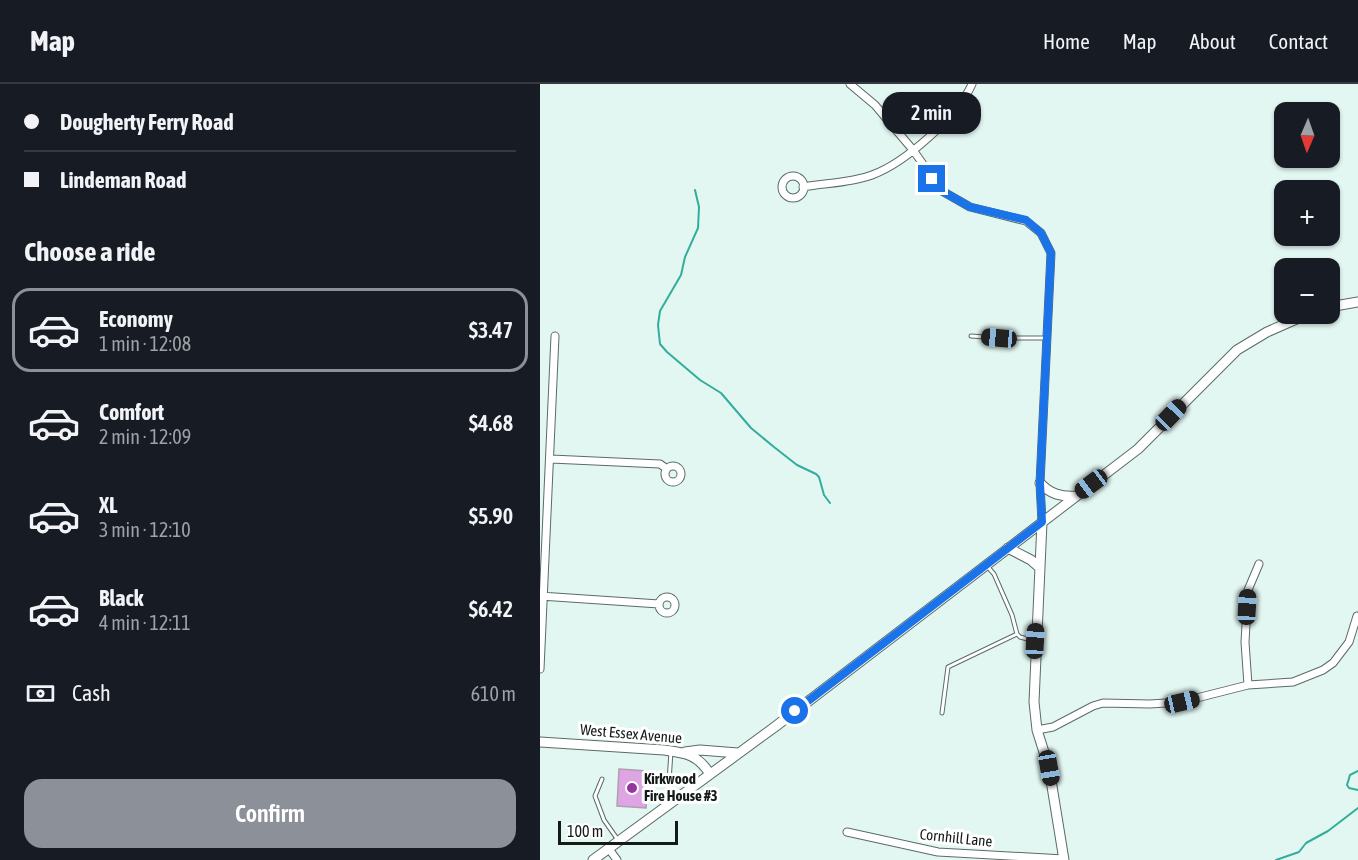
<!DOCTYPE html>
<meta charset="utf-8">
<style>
body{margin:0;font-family:"Asap Condensed",sans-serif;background:#20242c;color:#f1f3f6;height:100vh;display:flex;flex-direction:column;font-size:22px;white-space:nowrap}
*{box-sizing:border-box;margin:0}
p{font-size:20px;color:#9ea1a6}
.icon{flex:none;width:33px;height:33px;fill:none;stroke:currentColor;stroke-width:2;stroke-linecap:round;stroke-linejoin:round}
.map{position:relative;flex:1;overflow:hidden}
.side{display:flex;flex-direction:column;background:#171b24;width:540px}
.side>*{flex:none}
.top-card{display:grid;align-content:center;height:132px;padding:0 24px;background:#171b24}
.needle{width:39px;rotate:182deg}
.controls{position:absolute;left:734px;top:18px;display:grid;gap:12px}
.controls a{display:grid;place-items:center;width:66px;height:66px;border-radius:12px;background:#171b24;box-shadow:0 2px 4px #0004;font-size:30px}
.scale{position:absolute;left:18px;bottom:15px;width:120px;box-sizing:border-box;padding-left:6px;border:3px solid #131a18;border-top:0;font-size:16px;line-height:21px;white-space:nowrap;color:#131a18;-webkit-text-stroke:4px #fff;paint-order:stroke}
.end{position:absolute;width:27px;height:27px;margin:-14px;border:8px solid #1a73e8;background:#fff;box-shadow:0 0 0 3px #fff}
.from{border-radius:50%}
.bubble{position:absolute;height:42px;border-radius:18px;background:#171b24;box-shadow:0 2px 4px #0004;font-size:20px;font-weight:600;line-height:42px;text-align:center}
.car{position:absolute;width:18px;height:36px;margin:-18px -9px;border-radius:8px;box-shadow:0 0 4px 2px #0007;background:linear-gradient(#222 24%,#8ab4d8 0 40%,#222 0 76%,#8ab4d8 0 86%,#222 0)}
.top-card b{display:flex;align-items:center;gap:21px;height:57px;font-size:22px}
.top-card b+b{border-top:2px solid #363941}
.top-card i{width:15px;height:15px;background:#f1f3f6}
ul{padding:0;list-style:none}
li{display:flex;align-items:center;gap:18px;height:84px;margin:0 12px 9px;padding:0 12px;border:3px solid transparent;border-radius:18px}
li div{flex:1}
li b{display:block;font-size:22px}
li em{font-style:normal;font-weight:600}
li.on{border-color:#8c9099}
li>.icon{width:54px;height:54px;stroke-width:1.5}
h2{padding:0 24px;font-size:27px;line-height:72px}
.pay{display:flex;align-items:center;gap:15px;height:66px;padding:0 24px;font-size:22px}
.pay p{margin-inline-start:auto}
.cta{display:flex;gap:12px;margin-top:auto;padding:12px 24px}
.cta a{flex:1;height:69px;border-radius:18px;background:#8c9099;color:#fff;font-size:24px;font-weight:600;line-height:69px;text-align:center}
header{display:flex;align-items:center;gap:36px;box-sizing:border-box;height:84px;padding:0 30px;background:#171b24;border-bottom:2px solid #363941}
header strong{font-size:28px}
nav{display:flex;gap:33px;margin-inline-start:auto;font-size:21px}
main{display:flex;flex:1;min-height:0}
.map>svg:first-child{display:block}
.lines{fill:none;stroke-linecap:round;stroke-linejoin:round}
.stream{stroke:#33ad9b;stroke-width:2}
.building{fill:#dfa4e4;stroke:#aca1ad;stroke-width:1.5}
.lane-casing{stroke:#5a6b67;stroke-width:5}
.street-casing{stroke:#5a6b67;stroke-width:9}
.secondary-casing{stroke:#5a6b67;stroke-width:11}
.lane{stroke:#fff;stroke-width:3}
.street{stroke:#fff;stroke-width:7}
.secondary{stroke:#fff;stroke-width:9}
.route{stroke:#1a73e8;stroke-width:8}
.poi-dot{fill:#95369f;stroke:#fff;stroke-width:2}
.labels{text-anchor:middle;stroke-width:6;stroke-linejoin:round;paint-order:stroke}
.street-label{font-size:15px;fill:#131a18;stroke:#fff}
.poi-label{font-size:15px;font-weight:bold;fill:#131a18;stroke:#fff;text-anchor:start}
</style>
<header>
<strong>Map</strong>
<nav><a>Home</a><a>Map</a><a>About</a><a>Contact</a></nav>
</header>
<main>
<section class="side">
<div class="top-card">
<b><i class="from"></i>Dougherty Ferry Road</b>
<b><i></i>Lindeman Road</b>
</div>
<h2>Choose a ride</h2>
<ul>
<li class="on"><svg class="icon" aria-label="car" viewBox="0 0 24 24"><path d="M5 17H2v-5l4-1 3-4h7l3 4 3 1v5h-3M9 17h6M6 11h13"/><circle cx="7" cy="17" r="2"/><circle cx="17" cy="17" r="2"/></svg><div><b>Economy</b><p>1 min · 12:08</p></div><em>$3.47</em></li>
<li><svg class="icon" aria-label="car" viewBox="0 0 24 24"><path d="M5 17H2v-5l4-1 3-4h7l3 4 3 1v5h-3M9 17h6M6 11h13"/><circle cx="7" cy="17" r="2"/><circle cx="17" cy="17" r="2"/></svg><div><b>Comfort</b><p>2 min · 12:09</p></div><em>$4.68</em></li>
<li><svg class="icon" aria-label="car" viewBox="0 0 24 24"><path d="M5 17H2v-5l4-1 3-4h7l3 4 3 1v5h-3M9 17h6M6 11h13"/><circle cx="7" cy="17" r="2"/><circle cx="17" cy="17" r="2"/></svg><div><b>XL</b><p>3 min · 12:10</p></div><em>$5.90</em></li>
<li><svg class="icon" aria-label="car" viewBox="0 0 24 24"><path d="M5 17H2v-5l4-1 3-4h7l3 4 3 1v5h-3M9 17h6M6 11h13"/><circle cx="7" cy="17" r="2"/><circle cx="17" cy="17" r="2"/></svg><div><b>Black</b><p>4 min · 12:11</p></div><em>$6.42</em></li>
</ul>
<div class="pay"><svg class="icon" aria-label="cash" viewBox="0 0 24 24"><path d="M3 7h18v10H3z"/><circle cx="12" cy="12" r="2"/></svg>Cash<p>610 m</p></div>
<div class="cta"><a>Confirm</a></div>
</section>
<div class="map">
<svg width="818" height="776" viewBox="0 0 818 776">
<rect width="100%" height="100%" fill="#e3f7f2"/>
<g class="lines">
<path class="stream" d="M155,106L159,123L158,144L145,173L141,191L120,227L118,241L120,260L127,268L160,296L181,309L211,344L234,363L257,381L276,390L279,393L284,411L290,419
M818,687L810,691L807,701L809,704L818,706
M736,776L759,768L766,759L788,747L818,724"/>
</g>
<path class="building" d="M79,685L108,687L106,724L77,722Z"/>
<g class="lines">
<g class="lane-casing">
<path id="lane" d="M431,252L459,254H506
M447,482L454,490L472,531L477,550L480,553L495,557
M402,629L408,583L477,550
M131,667L129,698L135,713
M62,695L55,712L64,736L78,756"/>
</g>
<g class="street-casing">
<path id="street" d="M310,0L335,21L373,66L402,107L430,123L486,137L501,149L511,169L500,399L502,438
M242 103a11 11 0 1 1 22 0a11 11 0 1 1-22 0Z
M263,103C285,99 311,99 332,91C365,79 418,32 432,0
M11,375L120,380L127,385
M125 390a8 8 0 1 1 16 0a8 8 0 1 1-16 0Z
M0,512L119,520
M119 521a8 8 0 1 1 16 0a8 8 0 1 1-16 0Z
M0,585L15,252
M708,601L705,558L708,506L719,480
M497,646L513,643L553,622L563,619L610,620L641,618L708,601L753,598L783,586L793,579L809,558L817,532
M307,748L398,768L524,775
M69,765L77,776"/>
</g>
<g class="secondary-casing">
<path id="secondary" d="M789,223L818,218
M500,399C510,410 521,413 536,412
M502,438L494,618L497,646L509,684L524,776
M468,464L491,476L499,483
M0,658L124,666C146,669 157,670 170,690
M145,668L160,666L198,669
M53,776L236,642L598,365L697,266L727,248L768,230"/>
</g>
<use href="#lane" class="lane"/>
<use href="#street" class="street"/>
<use href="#secondary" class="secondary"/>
</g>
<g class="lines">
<path class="route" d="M255,627L502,438L500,399L511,169L501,149L486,136L430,123L402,107L392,95"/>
</g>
<circle class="poi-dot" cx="92" cy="704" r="6"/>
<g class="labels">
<g class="street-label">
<text transform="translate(91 650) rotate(5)" y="5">West Essex Avenue</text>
<text transform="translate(416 754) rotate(6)" y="5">Cornhill Lane</text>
</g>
<g class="poi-label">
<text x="104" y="700">Kirkwood<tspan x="104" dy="17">Fire House #3</tspan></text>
</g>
</g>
</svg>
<div class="controls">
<a><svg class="needle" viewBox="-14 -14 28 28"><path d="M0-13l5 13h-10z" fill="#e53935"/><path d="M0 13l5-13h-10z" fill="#9ea1a6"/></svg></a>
<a>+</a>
<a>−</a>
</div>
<div class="scale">100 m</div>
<i class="end from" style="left:255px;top:627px"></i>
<i class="end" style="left:392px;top:95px"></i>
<div class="bubble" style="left:342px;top:8px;width:99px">2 min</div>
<i class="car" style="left:459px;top:254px;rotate:275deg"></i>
<i class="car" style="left:631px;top:331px;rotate:44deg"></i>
<i class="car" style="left:551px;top:400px;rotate:233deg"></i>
<i class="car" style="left:707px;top:523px;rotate:3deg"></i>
<i class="car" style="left:495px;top:557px;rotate:3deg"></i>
<i class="car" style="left:642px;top:618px;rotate:77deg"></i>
<i class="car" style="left:509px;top:684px;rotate:170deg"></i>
</div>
</main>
